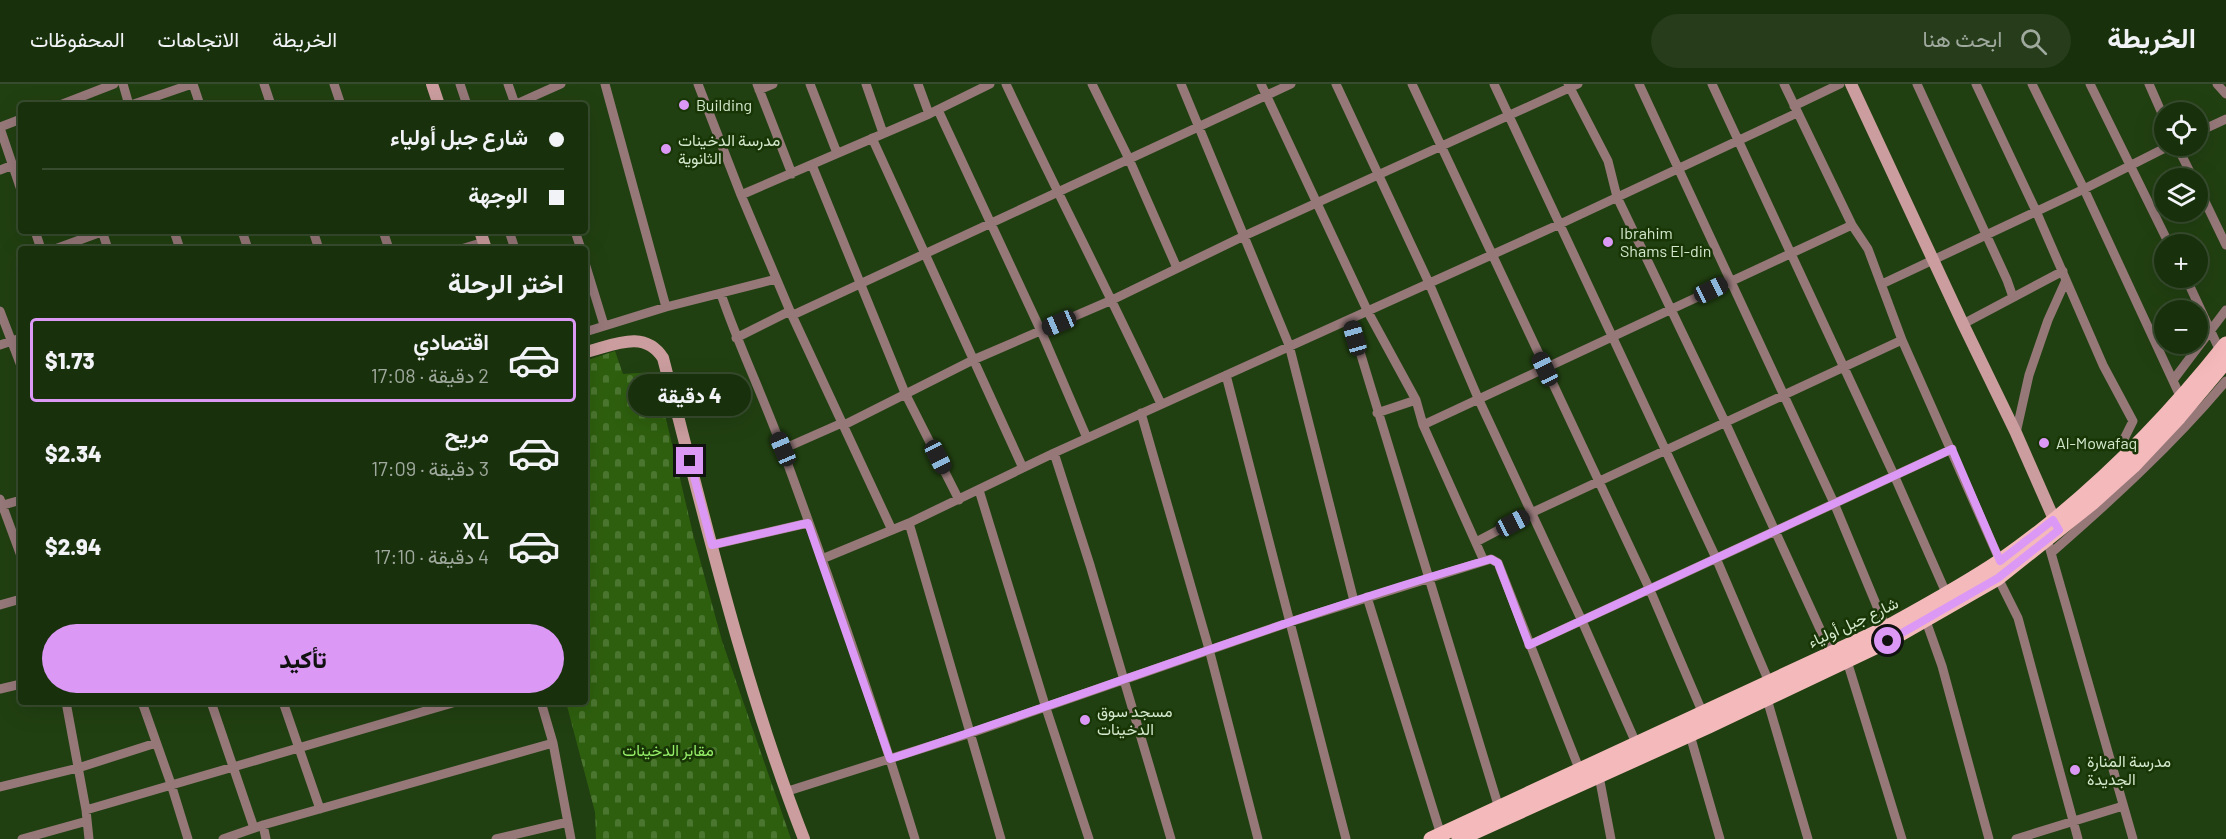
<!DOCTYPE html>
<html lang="ar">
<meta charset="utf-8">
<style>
body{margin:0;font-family:Barlow,Vazirmatn,sans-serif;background:#263c1b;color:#f1f3f6;direction:rtl;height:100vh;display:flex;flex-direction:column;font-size:22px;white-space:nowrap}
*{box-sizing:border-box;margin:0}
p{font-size:20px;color:#9fa99d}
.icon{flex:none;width:33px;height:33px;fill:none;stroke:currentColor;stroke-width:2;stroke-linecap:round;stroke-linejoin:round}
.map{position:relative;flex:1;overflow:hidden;direction:ltr}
.sheet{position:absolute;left:18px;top:162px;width:570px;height:459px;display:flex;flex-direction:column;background:#19300d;border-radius:6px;box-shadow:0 6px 24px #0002,0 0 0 2px #374b2e;direction:rtl}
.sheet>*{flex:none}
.banner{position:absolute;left:18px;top:18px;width:570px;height:132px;border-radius:6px;box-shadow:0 6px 24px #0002,0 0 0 2px #374b2e;direction:rtl;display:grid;align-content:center;height:132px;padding:0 24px;background:#19300d}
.tools{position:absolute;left:2154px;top:18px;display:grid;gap:12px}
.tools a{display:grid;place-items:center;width:54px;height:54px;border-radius:50%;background:#19300d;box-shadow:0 6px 24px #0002,0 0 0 2px #374b2e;font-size:30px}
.end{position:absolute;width:27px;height:27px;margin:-14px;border:8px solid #db99f5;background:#111;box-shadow:0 0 0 3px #111}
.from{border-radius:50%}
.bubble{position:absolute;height:42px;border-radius:21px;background:#19300d;box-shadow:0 6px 24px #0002,0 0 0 2px #374b2e;font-size:20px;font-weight:800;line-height:42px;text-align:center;direction:rtl}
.car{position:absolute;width:18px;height:36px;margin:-18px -9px;border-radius:8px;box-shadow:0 0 4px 2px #0007;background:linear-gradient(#222 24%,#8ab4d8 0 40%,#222 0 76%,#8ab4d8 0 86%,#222 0)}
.banner b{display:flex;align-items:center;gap:21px;height:57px;font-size:22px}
.banner b+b{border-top:2px solid #374b2e}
.banner i{width:15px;height:15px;background:#f1f3f6}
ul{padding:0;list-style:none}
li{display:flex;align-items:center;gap:18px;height:84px;margin:0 12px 9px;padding:0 12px;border:3px solid transparent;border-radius:6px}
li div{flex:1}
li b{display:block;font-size:22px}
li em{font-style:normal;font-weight:800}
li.on{border-color:#db99f5}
li>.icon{width:54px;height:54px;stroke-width:1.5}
h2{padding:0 24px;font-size:27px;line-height:72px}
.button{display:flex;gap:12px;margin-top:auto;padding:12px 24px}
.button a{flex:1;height:69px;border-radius:36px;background:#db99f5;color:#111;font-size:24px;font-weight:800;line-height:69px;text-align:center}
header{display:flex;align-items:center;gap:36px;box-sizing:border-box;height:84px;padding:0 30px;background:#19300d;border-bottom:2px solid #374b2e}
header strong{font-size:28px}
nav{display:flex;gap:33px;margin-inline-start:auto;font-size:21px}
.search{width:420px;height:54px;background:#263c1b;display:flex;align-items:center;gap:15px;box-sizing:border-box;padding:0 21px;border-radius:33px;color:#9fa99d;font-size:22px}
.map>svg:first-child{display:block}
.cemetery{fill:url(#cemetery-stones)}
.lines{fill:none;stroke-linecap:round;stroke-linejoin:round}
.street{stroke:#967879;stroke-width:9}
.secondary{stroke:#cb9d9e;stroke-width:12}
.primary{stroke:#f4b9bb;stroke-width:15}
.route{stroke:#db99f5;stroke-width:8}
.poi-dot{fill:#db99f5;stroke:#173505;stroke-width:2}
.labels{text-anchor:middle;stroke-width:5;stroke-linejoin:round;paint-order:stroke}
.poi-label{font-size:16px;fill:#d5e8cd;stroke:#173505;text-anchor:start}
.street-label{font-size:16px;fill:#d5e8cd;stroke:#173505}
.park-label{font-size:16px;fill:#96ee69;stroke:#173505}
</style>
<header>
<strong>الخريطة</strong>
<div class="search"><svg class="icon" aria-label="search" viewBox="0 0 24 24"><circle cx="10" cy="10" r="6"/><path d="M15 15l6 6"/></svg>ابحث هنا</div>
<nav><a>الخريطة</a><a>الاتجاهات</a><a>المحفوظات</a></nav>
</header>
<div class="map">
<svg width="2226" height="755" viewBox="0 0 2226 755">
<defs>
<pattern id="cemetery-stones" width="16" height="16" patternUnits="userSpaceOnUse" patternTransform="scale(1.5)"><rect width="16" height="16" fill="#2e5f0e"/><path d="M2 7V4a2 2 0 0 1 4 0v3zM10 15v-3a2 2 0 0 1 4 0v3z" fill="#4b7630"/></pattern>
</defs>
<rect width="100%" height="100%" fill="#214011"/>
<path class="cemetery" d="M615,267L623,290L655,288L693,450L722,557L791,755H596L595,728L566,618H585V277Z"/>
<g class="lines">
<path class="street" d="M123,0L129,21
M193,0L200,21
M264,0L271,21
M334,0L341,21
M460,0L467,21
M508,0L515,20
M605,0L666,223
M698,0L741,111L790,227L892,446
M757,0L792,90
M810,0L837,69
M866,0L883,49
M918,0L929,30
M1006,0C1056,107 1111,212 1161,320
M1092,0L1129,75L1177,184
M1181,0L1289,261L1354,517
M1261,0L1368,228L1416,316L1423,341L1484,477
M1336,0L1429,199L1478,314L1582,537L1636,659
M1412,0L1650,506L1704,632
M1494,0L1716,474L1769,598
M1568,0L1608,77L1617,113L1726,340L1831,569
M1639,0L1834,419L1886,544
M1712,0L1894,391L1947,511
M1784,0L1852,141L1868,165L1902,256L2000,477
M1917,0L2007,196L2013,213
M1976,0L2036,127L2103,281L2133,337L2122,359L2129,370
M2032,0L2084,105L2181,314
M2090,0L2169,160
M2149,0L2164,34
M2217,0L2226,10
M759,6L773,0
M60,21L114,0
M131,21L192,0
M514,21L561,0
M1794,22L1840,0
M938,26L1041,247L1087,354
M0,43L21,35
M0,44L21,106
M2198,48L2226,35
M872,54L1023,384
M2177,62L2193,94
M812,81L905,309L959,416
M0,86L13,81
M2198,103L2226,161
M741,111L929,30L990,0
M35,147L41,165
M102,147L108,165
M174,147L180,165
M242,147L248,165
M313,147L319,165
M383,147L389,165
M509,147L515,165
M575,147L581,165
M55,165L104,147
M461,165L484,158
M585,179L604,241
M2186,194L2220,267
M1882,200L2084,105L2169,62
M721,210C739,263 764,314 783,367C830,495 875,624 915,755
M0,227L21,282
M793,231L1291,0
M1350,235L1499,724
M1963,240L2063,187
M585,248L666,223L776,195
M736,254L790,227
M0,261L21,254
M1226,291L1346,755
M2174,295L2226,226
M1141,329L1209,565L1258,755
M1377,329L1416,316
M844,341L973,276L1112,216L1244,152L1578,0
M1423,341L1852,141
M2016,349L2029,291L2048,236L2066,196
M783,365L842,339
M1054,369L1090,481L1171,755
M979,406L1045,621L1089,755
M0,415L21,472
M0,422L21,416
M909,439L1001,755
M2047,455L2133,755
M1476,458L1531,429L1902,256
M712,461L808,439
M2051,469C2113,415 2173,360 2226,297
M822,475L909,439L1054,369L1560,140L1797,29
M1998,494L2018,534L2078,755
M1367,513L1441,751
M0,521L21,515
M1926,537L1942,582L1989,755
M1529,561L1952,365
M1847,577L1902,755
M0,605L21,600
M1767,615L1808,755
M66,618L86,726L89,755
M142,618L171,700L188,755
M211,618L254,744
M283,618L320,725
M541,618L553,659L571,755
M1690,651L1720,755
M1599,692L1611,755
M0,703L78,684L156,659
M785,708L971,649L1290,538L1491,475L1498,479L1580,687
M86,726L456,618
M263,741L266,755
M22,755L87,737
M223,755L263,741L553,659
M496,755L568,738
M2016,755L2123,722"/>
<path class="secondary" d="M432,0L439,21
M1851,0L1963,240L2016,349L2057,442
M480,147L486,165
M585,268C612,262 644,244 663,274C705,435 743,599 804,755"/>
<path class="primary" d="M1431,755L1886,544C1924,523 1963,502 2000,477C2086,417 2161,342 2226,260
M1459,755L1709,642L1888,557L1998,494L2092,419L2133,382L2179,333L2226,277"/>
</g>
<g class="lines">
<path class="route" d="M690,377L712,461L808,439L890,675C1091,610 1288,533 1491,475L1498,479L1529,561L1952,365L2000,477L2053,436L2059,446L1998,494L1888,557"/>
</g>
<g class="poi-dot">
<circle cx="684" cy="21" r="6"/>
<circle cx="666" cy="65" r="6"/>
<circle cx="1608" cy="158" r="6"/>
<circle cx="2044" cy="359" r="6"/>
<circle cx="1085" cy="636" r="6"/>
<circle cx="2075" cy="686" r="6"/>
</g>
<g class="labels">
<g class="poi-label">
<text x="696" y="27">Building</text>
<text x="678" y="62">مدرسة الدخينات<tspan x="678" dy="18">الثانوية</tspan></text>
<text x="1620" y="155">Ibrahim<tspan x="1620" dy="18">Shams El-din</tspan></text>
<text x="2056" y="365">Al-Mowafaq</text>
<text x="1097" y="633">مسجد سوق<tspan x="1097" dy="18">الدخينات</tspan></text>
<text x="2087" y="683">مدرسة المنارة<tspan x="2087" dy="18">الجديدة</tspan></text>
</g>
<g class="street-label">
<text transform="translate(1853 538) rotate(-25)" y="6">شارع جبل أولياء</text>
</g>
<g class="park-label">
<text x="668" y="672">مقابر الدخينات</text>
</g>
</g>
</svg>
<div class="tools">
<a><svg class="icon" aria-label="locate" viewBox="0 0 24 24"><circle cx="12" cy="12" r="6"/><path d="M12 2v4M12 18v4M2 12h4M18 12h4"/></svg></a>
<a><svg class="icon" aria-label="layers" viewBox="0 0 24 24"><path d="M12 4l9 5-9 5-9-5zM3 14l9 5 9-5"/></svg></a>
<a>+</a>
<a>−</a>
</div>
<i class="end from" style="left:1888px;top:557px"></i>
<i class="end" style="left:690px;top:377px"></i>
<div class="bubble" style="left:628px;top:290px;width:123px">4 دقيقة</div>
<i class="car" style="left:1711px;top:206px;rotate:64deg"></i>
<i class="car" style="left:1059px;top:239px;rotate:247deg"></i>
<i class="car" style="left:1355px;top:254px;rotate:344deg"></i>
<i class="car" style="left:1545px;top:285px;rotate:335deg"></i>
<i class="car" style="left:783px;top:365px;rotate:337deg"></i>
<i class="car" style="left:938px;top:373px;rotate:153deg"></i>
<i class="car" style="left:1513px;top:439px;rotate:62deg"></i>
<div class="banner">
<b><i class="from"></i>شارع جبل أولياء</b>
<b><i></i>الوجهة</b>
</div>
<section class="sheet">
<h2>اختر الرحلة</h2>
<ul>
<li class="on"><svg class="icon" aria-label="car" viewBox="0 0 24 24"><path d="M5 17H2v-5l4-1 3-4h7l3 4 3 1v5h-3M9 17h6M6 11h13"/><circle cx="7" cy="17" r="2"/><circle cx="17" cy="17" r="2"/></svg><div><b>اقتصادي</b><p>2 دقيقة · 17:08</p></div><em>$1.73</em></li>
<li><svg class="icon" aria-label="car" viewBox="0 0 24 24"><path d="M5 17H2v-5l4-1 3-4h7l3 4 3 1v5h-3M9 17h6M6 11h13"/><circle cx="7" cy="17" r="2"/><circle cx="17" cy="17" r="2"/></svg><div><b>مريح</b><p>3 دقيقة · 17:09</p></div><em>$2.34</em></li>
<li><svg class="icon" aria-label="car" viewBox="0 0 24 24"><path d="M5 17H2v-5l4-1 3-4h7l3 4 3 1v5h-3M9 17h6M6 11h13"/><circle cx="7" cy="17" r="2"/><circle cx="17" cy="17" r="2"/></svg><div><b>XL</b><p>4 دقيقة · 17:10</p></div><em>$2.94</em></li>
</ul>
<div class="button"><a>تأكيد</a></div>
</section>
</div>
